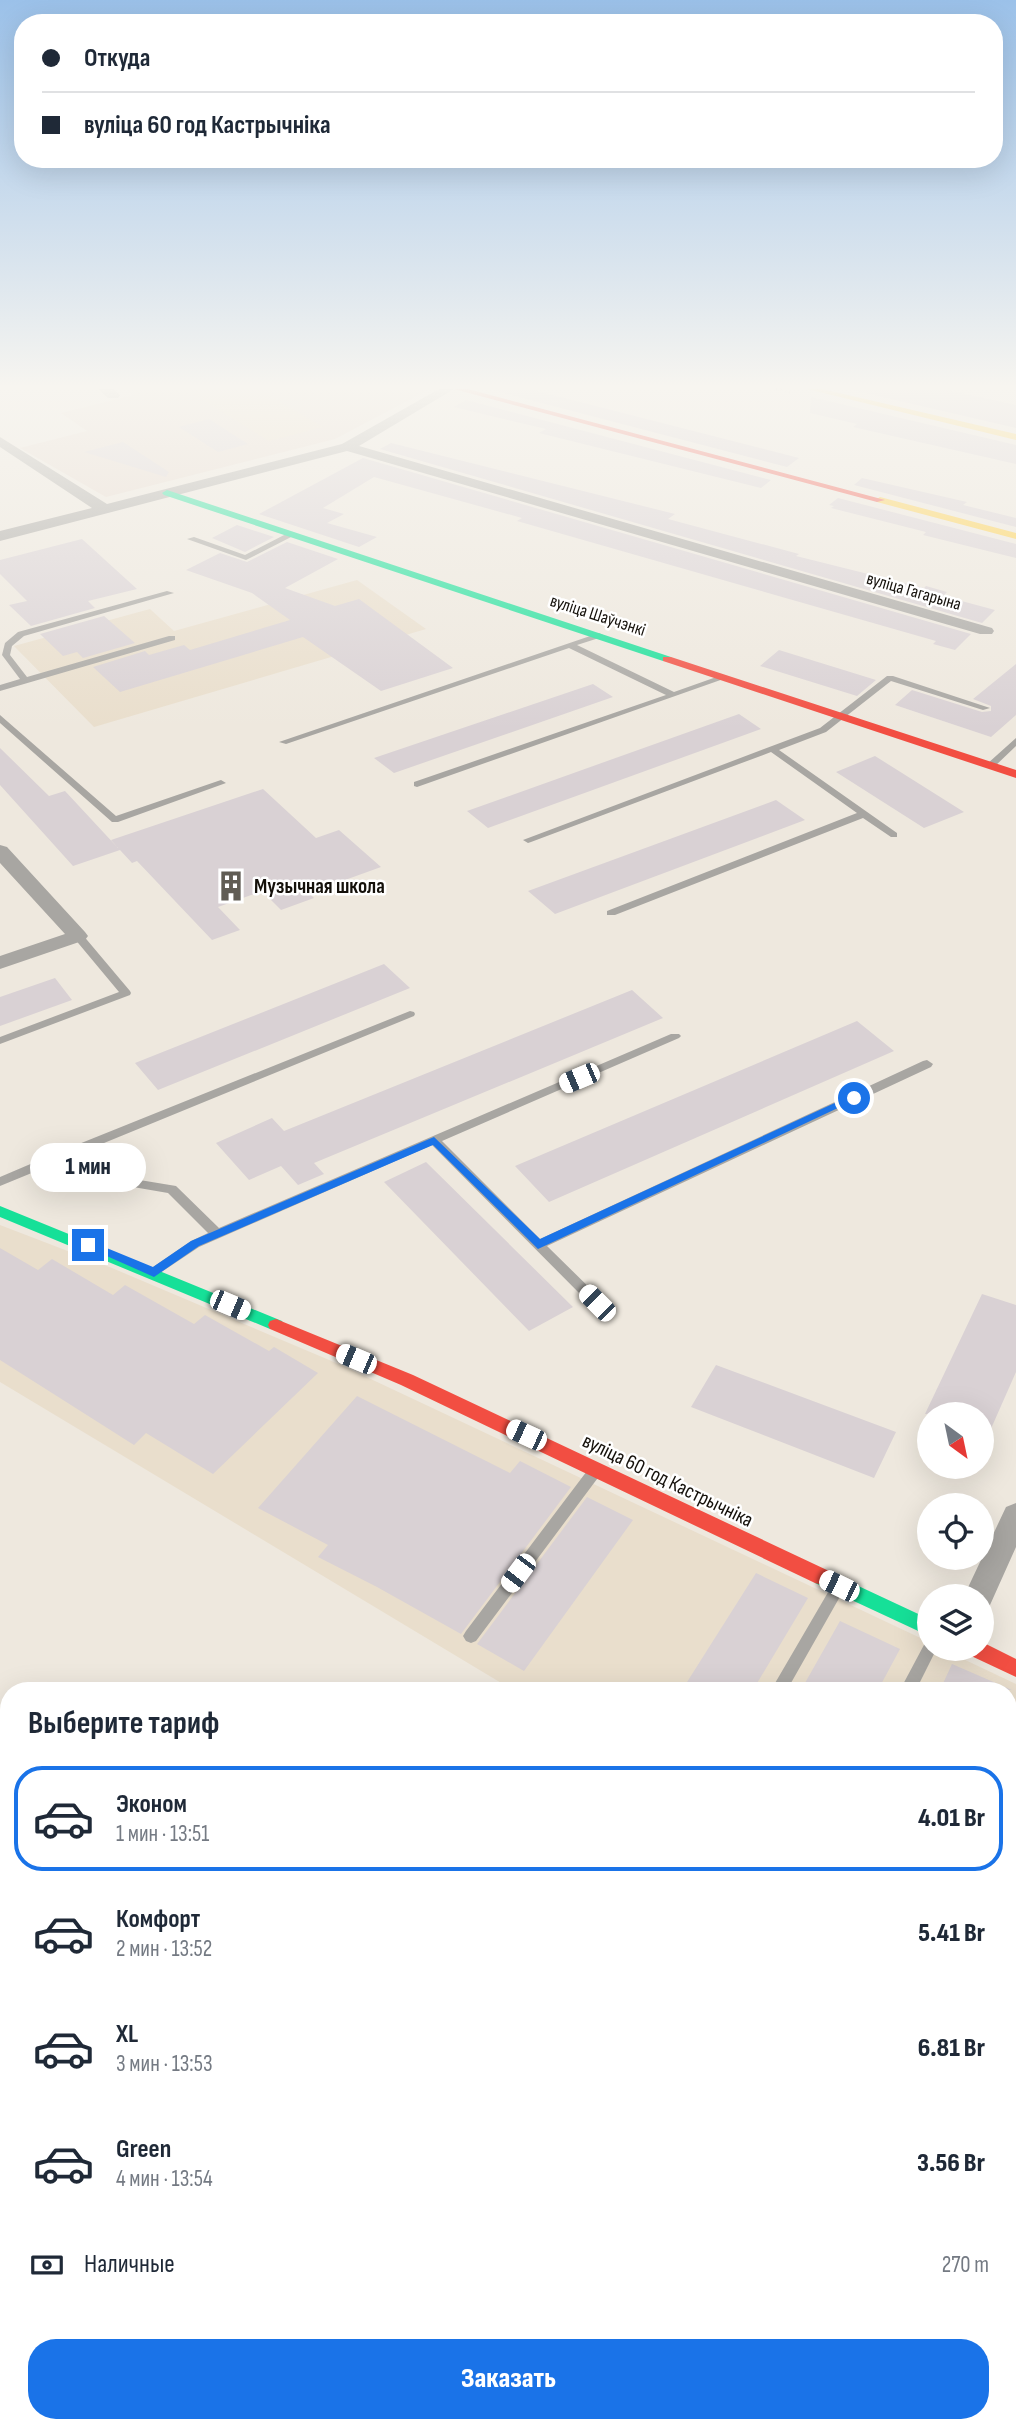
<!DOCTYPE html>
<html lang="ru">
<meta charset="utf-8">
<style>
body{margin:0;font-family:"Sofia Sans Condensed",sans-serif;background:#f2f2f3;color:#1f2937;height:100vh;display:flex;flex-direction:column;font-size:26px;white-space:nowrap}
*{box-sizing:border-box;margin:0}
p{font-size:23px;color:#747a83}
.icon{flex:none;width:38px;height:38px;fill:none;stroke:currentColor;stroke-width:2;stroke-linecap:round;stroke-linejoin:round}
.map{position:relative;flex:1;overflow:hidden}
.side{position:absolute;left:0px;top:1682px;width:1017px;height:751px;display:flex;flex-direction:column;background:#fff;border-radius:28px 28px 0 0;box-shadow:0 7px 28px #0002}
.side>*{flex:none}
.guide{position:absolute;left:14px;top:14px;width:989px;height:154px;border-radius:28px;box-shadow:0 7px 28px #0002;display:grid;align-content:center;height:154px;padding:0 28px;background:#fff}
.needle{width:46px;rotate:147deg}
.fabs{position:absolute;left:917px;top:1402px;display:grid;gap:14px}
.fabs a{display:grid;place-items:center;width:77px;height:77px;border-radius:50%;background:#fff;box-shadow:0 7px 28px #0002;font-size:35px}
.end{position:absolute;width:32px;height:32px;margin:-16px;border:9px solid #1a73e8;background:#fff;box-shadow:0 0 0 4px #fff}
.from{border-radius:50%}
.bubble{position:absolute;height:49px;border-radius:24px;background:#fff;box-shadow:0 7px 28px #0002;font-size:23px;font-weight:800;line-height:49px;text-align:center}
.car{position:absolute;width:21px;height:42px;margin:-21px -10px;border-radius:9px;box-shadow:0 0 5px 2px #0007;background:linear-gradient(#fff 24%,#345 0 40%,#fff 0 76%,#345 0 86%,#fff 0)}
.guide b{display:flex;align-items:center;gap:24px;height:66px;font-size:26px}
.guide b+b{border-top:2px solid #e0e1e3}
.guide i{width:18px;height:18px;background:#1f2937}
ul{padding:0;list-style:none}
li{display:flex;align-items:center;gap:21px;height:105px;margin:0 14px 10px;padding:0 14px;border:4px solid transparent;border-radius:28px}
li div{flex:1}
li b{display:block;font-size:26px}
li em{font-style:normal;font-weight:800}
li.on{border-color:#1a73e8}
li>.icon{width:63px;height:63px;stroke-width:1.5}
h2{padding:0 28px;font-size:32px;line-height:84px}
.pay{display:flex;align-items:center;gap:18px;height:77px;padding:0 28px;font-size:26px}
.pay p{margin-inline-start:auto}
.button{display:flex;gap:14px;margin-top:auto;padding:14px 28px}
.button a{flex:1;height:80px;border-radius:28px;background:#1a73e8;color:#fff;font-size:28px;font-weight:800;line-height:80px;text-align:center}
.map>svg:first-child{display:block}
.built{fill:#e9decc}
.education{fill:#e7d9ce}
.green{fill:#ebddc6}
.building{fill:#d9d1d4}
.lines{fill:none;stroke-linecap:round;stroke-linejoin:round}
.path{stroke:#b0aca7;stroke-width:2.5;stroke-dasharray:1 3.5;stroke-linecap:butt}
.lane{fill:#a8a6a2;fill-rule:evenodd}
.street{fill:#a8a6a2;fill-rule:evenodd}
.fast{fill:#16e098;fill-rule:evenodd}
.slow{fill:#ffcf43;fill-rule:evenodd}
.jam{fill:#f24e42;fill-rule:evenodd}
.route{fill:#1a73e8}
.labels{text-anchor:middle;stroke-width:5;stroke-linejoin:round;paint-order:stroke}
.far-street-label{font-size:18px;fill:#14100a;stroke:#fff}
.poi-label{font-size:21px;font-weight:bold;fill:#14100a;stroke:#fff;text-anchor:start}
.street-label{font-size:21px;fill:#14100a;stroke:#fff}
</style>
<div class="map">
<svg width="1016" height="2431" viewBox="0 0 1016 2431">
<rect width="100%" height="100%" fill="#eee8de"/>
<path class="built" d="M357,580L426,629L94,727L14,646L150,609L174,631Z
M0,1225L112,1268L341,1365L929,1642V1648L942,1649L1016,1684V2431H0V2418L9,2405V2424H1008V1690H513L0,1382Z"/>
<path class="education" d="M126,389H430L335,439L106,497L20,448L87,431L61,413L134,395Z"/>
<path class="green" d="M185,389H258L323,427L269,441Z"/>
<path class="building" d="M488,389H529L799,458L787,467Z
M848,389H943L1016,405V428Z
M811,397L1016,445V464L853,427L857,424L810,413Z
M466,400L771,480L761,488L539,433L546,429L454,407Z
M209,419L248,444L218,452L179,427Z
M123,442L169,472L166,477L84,452Z
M391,443L675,514L668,519L799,554L796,556L924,588L926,586L947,592L943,596L995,610L982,623L380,449Z
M363,458L971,634L955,650L933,644L936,641L517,521L522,518L374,477L323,508L344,514L327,523L377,537L359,547L259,514Z
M862,478L967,502L963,505L1016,518V527L854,485Z
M838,498L1016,544V558L923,535L926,532L831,508L834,506L829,505Z
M237,525L274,537L245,552L212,538Z
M82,539L137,589L88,601L95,608L31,626L9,605L27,601L0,574V560Z
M287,542L338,559L285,588L335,606L359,599L453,668L381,691L303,637L120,692L93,667L145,651L149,655L184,645L190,650L290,620L252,593L186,570L220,553L247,562Z
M104,616L135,643L83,658L77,652L63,656L40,634Z
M779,650L876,680L857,696L760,666Z
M1016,664V715L991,737L895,705L912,690L982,712L991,711V706L973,699Z
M593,684L613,697L394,773L374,758Z
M739,714L761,729L488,828L467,811Z
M0,748L49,796L65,791L118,848L111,840L263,789L316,838L339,830L381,867L309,893L314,898L281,910L262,891L218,907L240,930L212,940L137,861L132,863L120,850L73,866L0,785Z
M875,756L964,812L924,828L836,772Z
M776,800L805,820L555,914L528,891Z
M384,964L410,988L158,1090L135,1063Z
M55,978L72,1000L0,1026V997Z
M632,990L663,1018L314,1163L324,1174L298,1185L281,1166L249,1180L216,1143L272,1118L284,1131Z
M857,1021L894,1051L549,1202L515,1166Z
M426,1162L573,1307L529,1331L384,1182Z
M0,1248L38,1270L52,1259L113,1295L125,1285L194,1324L205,1315L269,1351L274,1347L318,1373L213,1474L146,1433L134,1445L0,1360Z
M982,1294L1016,1305V1372L982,1449V1414H925Z
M716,1365L896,1432L874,1478L691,1407Z
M357,1396L510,1473L520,1461L571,1487L461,1634L377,1587L318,1557L328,1545L258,1508Z
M587,1497L633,1520L524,1671L477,1644Z
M756,1573L808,1598L753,1690H682Z
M840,1621L900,1649L878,1690H801Z
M952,1664L1012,1690H940Z"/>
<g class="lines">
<path class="path" d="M776,389L790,392"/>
<path class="lane" d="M288,533L295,535L246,560L187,539L194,537L245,555Z
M167,591L174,593L24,636L12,646L10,655L27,677L169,636H175V640L0,691V685L20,679L2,655L5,643L18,632Z
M599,633L603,635L602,637L577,645L674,692L722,675L729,677L417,787L414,786V782L666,695L569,648L286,744L279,742Z
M887,676H893L990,708L983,710L891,681L826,732L779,750L897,833V837H891L863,818L615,915H607V911L857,813L771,752L531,842L528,843L523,840L820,728Z
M0,715L116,816L218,781L221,780L226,783L118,822H112L0,723Z
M1016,738V746L993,768H987V764Z
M78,933L82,934L130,991L131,993L130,995L0,1044V1037L119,992L74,938V934Z
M410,1011L414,1012L415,1014L414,1016L65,1159L73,1169L176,1186L219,1228L671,1034H679L681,1036L679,1038L442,1141L540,1239L923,1061L927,1060L933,1064L931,1067L547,1246L602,1300L603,1303L602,1306H592L432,1145L199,1247L154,1277L148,1272L150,1269L191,1241L208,1233L168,1193L69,1176L65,1175L56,1163L0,1186V1177L54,1154Z
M595,1465L600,1467L602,1471L600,1475L476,1641L471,1643L466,1641L463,1636L466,1631L590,1467Z
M839,1580L844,1582L846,1586L787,1690H771L834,1582Z
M929,1642V1648H937L916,1690H900L925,1643Z
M1016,1708V1733L1014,1738L1008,1740V1715L1010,1710Z
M1008,1915L1016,1918V1935L1008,1932Z
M1016,2031V2062L1014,2065L1008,2068V2038L1010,2034Z
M1008,2326L1016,2329V2350L1008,2347Z
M733,2424H763L760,2431H733Z"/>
<path class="street" d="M98,389H113L120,395L118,398H108Z
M439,389H454L359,446L992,628L994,631L992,634H980L347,451L0,541V531L92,508L0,447V437L107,504L342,444Z
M0,845L7,847L85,932L88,936L85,940L0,969V956L65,934L0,863Z
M1016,1503V1547L990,1605L982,1608V1596H964L1006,1507Z"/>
<path class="fast" d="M167,490L671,657L672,659L663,661L164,495L162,493Z
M0,1206L282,1321L284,1325L282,1329H270L0,1217Z
M822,1569L929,1619V1636L815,1583L813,1577L815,1571Z"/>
<path class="slow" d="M807,389H822L1016,434V440Z
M880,497L1016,533V539L877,502L875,500Z"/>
<path class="jam" d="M454,389H468L885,500L877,502Z
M663,657H671L1016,770V778L663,661Z
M276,1319L413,1375L829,1571L831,1577L829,1583L822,1585L815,1583L401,1385L270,1329L268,1325L270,1321Z
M982,1642L1016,1659V1677L967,1654L964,1648H982Z"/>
</g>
<linearGradient id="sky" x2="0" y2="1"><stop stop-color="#9bc1e9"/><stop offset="0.53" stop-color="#f7f5f0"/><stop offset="1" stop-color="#f7f5f0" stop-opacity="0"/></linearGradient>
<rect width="1016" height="729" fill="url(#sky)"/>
<path class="route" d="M850,1096L859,1098L538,1249L433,1145L199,1246L154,1277L82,1245L84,1242H92L153,1267L191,1241L434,1137L540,1239Z"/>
<defs>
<g id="building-bare" transform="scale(2.415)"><path d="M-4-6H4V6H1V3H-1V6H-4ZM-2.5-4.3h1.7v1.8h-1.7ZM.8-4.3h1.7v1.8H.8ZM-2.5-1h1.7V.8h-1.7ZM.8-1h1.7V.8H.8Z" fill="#605c54" stroke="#fff" stroke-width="2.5" paint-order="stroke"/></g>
</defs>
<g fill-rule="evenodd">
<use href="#building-bare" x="231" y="886"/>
</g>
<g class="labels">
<g class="far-street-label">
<text transform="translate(914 591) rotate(16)" y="6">вуліца Гагарына</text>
<text transform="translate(598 615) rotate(18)" y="6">вуліца Шаўчэнкі</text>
</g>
<g class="poi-label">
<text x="254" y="893">Музычная школа</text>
</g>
<g class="street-label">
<text transform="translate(668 1480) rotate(26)" y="7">вуліца 60 год Кастрычніка</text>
</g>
</g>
</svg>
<div class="fabs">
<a><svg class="needle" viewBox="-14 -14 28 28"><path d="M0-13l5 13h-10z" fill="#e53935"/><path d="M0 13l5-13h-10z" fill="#747a83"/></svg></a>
<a><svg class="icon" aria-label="locate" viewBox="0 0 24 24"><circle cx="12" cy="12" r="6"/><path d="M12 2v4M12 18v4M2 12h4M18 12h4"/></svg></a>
<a><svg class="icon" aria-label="layers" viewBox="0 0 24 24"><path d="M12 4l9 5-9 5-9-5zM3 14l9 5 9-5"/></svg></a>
</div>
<i class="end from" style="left:854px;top:1098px"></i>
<i class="end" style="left:88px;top:1245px"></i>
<div class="bubble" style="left:30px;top:1143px;width:116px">1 мин</div>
<i class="car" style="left:579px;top:1078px;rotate:247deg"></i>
<i class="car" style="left:597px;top:1303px;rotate:315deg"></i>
<i class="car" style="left:230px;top:1305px;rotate:113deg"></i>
<i class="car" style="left:356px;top:1359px;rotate:293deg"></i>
<i class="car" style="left:526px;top:1435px;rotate:295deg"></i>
<i class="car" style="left:518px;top:1573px;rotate:217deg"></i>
<i class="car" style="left:839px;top:1586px;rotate:296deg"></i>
<div class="guide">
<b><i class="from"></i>Откуда</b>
<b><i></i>вуліца 60 год Кастрычніка</b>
</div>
<section class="side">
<h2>Выберите тариф</h2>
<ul>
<li class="on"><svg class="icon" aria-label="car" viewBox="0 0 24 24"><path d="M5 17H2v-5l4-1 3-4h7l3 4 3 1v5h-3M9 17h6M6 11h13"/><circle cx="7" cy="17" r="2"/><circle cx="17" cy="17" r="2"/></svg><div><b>Эконом</b><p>1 мин · 13:51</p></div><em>4.01 Br</em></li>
<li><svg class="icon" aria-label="car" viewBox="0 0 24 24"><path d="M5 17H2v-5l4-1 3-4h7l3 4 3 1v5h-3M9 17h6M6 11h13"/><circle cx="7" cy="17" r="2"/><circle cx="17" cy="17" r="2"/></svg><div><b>Комфорт</b><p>2 мин · 13:52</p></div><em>5.41 Br</em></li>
<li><svg class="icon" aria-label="car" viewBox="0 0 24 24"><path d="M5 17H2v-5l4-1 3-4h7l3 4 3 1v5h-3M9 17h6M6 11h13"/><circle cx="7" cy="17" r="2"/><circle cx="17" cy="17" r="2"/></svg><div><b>XL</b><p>3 мин · 13:53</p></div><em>6.81 Br</em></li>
<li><svg class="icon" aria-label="car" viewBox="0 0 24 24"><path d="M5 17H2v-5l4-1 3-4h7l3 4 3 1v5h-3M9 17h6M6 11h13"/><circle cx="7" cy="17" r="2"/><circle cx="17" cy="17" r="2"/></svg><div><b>Green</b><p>4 мин · 13:54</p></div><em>3.56 Br</em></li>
</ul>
<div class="pay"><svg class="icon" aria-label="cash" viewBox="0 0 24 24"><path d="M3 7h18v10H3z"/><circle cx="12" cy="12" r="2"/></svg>Наличные<p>270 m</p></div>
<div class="button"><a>Заказать</a></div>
</section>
</div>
